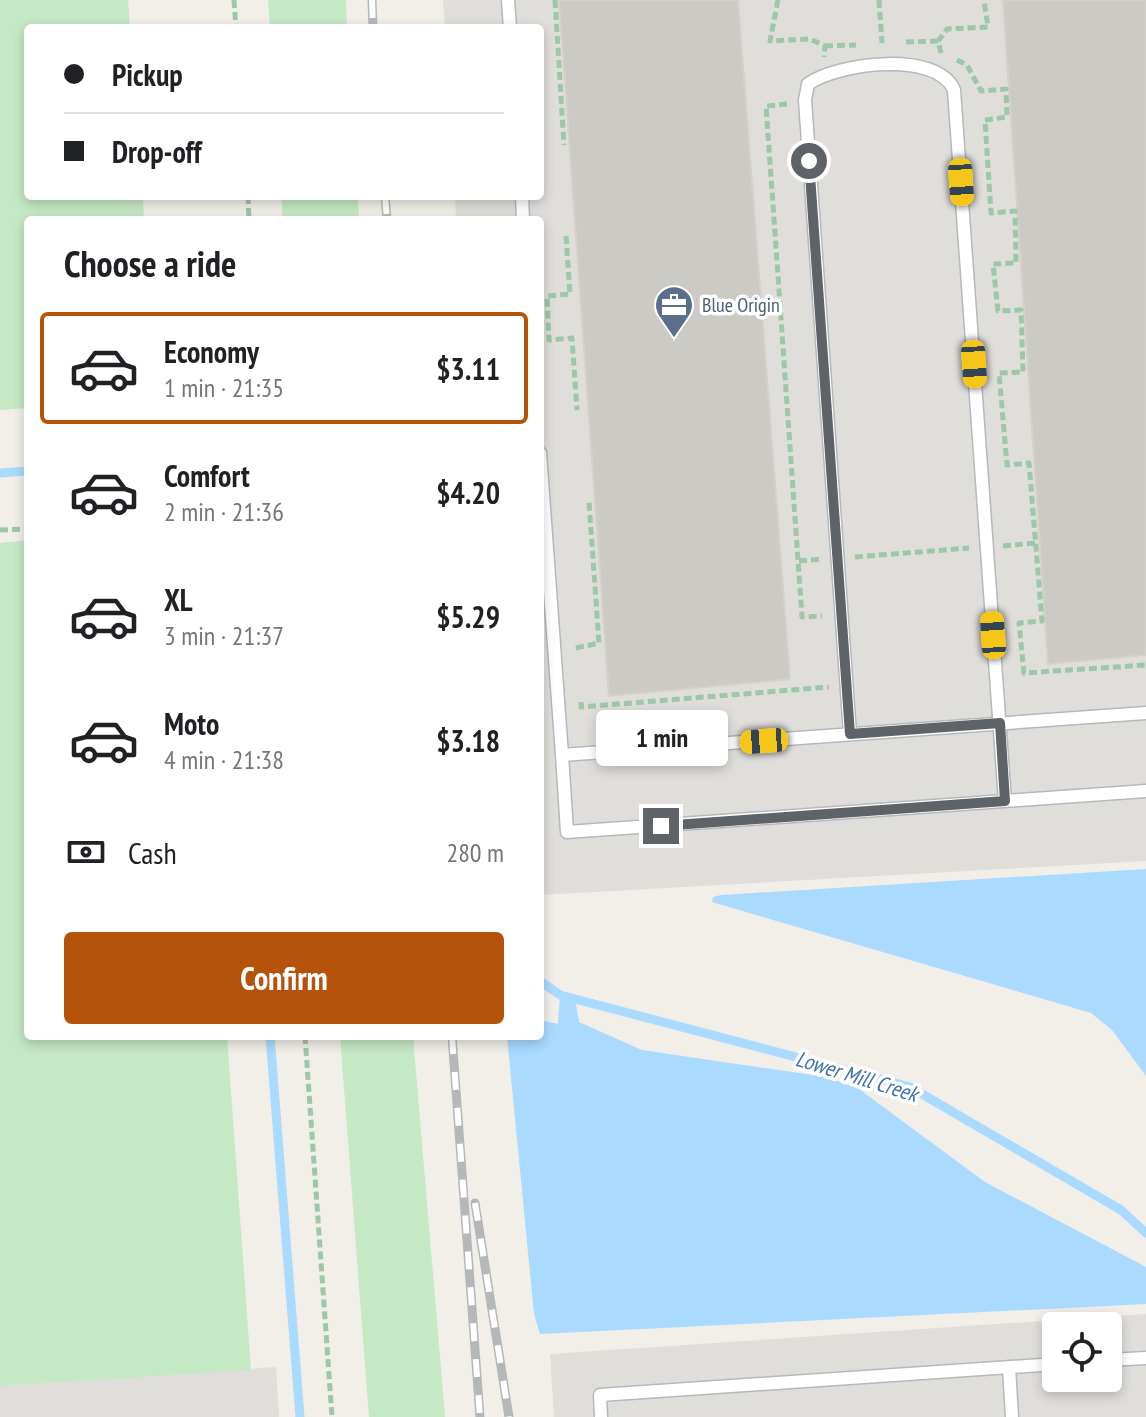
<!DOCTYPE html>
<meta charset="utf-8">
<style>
body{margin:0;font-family:"PT Sans Narrow",sans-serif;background:#f2f2f2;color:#202124;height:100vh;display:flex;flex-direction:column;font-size:30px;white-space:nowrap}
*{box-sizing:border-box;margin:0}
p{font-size:26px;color:#757577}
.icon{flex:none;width:44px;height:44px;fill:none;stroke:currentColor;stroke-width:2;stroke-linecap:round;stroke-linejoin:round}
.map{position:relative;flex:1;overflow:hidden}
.details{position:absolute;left:24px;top:216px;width:520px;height:824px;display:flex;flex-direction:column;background:#fff;border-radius:8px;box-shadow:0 4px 12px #0003}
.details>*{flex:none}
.hud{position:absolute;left:24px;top:24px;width:520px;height:176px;border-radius:8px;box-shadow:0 4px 12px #0003;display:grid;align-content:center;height:176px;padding:0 40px;background:#fff}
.fabs{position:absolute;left:1042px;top:1312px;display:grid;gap:16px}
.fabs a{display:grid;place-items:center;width:80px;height:80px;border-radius:8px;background:#fff;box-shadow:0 4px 12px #0003;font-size:40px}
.end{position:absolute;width:36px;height:36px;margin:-18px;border:10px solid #5f6368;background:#fff;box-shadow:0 0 0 4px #fff}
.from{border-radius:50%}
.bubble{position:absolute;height:56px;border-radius:8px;background:#fff;box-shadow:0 4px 12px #0003;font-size:26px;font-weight:800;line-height:56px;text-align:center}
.car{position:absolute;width:24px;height:48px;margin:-24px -12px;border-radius:10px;box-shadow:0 0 6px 2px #0007;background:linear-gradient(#f5c518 24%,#345 0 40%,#f5c518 0 76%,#345 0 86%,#f5c518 0)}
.hud b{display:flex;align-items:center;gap:28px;height:76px;font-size:30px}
.hud b+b{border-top:2px solid #e0e0e0}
.hud i{width:20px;height:20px;background:#202124}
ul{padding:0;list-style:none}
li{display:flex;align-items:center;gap:24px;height:112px;margin:0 16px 12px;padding:0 24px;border:4px solid transparent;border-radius:8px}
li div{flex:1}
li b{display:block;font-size:30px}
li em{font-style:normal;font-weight:800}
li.selected{border-color:#b45309}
li>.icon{width:72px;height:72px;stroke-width:1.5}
h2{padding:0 40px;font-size:36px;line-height:96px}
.pay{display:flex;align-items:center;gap:20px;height:88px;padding:0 40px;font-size:30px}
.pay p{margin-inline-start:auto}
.action{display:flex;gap:16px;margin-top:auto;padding:16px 40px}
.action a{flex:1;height:92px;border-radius:8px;background:#b45309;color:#fff;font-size:32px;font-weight:800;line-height:92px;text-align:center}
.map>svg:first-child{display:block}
.industrial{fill:#e0deda;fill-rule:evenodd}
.green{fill:#c5e8c5}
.water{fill:#aadaff}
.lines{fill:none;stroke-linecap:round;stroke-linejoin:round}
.stream{stroke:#aadaff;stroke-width:9}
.building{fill:#cccac5;stroke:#d6d1c6;stroke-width:2}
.lane-casing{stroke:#b5b8bc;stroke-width:15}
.path{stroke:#9cc7a9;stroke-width:5;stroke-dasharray:8 4;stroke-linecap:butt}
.lane{stroke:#fff;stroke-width:12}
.rail-casing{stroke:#b6b7b8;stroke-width:9}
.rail{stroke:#fff;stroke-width:6;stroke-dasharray:18;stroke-linecap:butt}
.route{stroke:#5f6368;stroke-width:10}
.labels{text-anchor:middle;stroke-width:7;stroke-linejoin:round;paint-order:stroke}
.service-label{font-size:20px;fill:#4e5e75;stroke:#fff;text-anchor:start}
.water-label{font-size:22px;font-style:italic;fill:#4174aa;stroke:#fff}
</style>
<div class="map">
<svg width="1146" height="1417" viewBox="0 0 1146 1417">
<rect width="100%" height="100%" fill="#f1efe8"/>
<path class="industrial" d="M443,0H1146V861L540,895V220H456L455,196H540V28H445Z
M1146,1314V1417H554L550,1354ZM1056,1326H1108V1378H1056Z
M276,1367L279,1417H0V1386Z"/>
<path class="green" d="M0,0H128L130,28H28V196H143L144,220H28V408L0,410Z
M268,0H346L347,28H270Z
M281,196H358L359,220H283Z
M28,540V1036H227L251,1370L0,1386V543Z
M340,1036H413L445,1417H369Z"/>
<path class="water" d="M1146,869V1076L1112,1030L1091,1013L712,902L713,897L721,895Z
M560,995L575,998L579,1022L642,1050L826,1077L859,1089L985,1182L1146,1267V1304L540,1334L534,1314L507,1036H540V1020L558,1024Z"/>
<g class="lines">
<path class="stream" d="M0,473L28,471
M540,981L560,995L910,1087L1121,1210L1146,1233
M270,1036L300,1417"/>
</g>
<path class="building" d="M559,0H738L790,679L609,696Z
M1003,0H1146V655L1048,664Z"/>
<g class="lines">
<g class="lane-casing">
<path id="lane" d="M508,0L510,28
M522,196L523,220
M540,453L562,755
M1146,713L562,755L567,832L1146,791
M850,734L805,100L808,84C837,63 937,50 954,90L1005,801
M1108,1360L1146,1358
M1009,1367L1012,1417
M601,1417L600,1395L1056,1364"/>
</g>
<path class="path" d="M234,0L236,28
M555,0L564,145
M778,0L770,41L810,39L825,46L824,57
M879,0L882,43
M906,42L938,41
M825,46L856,45
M941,53L938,41L947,29L988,27L984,0
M957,60L967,65L981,91L1006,89L1007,117L985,120L991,213L1015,211L1016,263L993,264L998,311L1021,310L1023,372L999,373L1007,465L1029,463L1042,621L1019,623L1024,673L1146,665
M787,104L766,106L802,617L822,616
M248,196L249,220
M566,236L570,294L547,296L549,340L572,338L577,410
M0,530L28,529
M1003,546L1035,543
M855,557L969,548
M799,561L822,559
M576,648L599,643L589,502
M581,702V707L829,687
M305,1036L332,1417"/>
<use href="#lane" class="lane"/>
<g class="rail-casing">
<path id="rail" d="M372,0L373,28
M385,196L387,220
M452,1036L480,1417
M475,1203L509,1417"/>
</g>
<use href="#rail" class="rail"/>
</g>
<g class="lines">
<path class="route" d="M661,826L1005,801L1000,723L850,734L809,161"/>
</g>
<defs>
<g id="office-pin" transform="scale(2)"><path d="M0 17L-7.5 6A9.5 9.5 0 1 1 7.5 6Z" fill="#5c6f8a" stroke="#fff"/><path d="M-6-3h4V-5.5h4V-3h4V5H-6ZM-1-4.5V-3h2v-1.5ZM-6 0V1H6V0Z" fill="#fff"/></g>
</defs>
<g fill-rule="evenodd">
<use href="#office-pin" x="674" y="305"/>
</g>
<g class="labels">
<g class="service-label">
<text x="702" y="312">Blue Origin</text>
</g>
<g class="water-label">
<text transform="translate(857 1076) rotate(17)" y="8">Lower Mill Creek</text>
</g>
</g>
</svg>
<div class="fabs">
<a><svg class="icon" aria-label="locate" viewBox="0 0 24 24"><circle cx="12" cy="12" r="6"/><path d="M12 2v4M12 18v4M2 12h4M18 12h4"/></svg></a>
</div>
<i class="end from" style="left:809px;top:161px"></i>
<i class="end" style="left:661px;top:826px"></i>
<div class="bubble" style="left:596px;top:710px;width:132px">1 min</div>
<i class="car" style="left:961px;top:182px;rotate:176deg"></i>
<i class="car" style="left:974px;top:364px;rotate:176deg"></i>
<i class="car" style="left:993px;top:635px;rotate:356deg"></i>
<i class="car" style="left:764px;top:741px;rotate:266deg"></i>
<div class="hud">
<b><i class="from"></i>Pickup</b>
<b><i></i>Drop-off</b>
</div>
<section class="details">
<h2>Choose a ride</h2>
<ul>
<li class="selected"><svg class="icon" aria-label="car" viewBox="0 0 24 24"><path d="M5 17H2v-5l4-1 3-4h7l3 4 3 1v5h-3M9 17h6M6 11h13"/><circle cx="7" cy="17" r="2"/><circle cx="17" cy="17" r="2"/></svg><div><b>Economy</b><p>1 min · 21:35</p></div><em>$3.11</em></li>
<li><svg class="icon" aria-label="car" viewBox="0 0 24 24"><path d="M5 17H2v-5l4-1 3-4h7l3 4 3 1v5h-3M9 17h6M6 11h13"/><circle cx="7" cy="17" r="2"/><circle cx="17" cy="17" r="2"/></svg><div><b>Comfort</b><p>2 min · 21:36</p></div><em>$4.20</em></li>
<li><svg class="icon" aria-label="car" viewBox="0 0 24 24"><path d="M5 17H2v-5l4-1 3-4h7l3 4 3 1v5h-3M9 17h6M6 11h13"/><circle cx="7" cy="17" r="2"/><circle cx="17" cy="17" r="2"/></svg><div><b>XL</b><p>3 min · 21:37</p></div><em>$5.29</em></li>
<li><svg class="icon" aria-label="car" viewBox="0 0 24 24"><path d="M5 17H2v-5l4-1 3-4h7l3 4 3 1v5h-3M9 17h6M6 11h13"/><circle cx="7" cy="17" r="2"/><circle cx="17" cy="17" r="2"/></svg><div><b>Moto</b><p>4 min · 21:38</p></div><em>$3.18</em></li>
</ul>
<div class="pay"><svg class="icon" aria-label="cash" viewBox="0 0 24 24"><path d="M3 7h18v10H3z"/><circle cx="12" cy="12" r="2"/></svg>Cash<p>280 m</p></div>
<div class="action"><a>Confirm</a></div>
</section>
</div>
